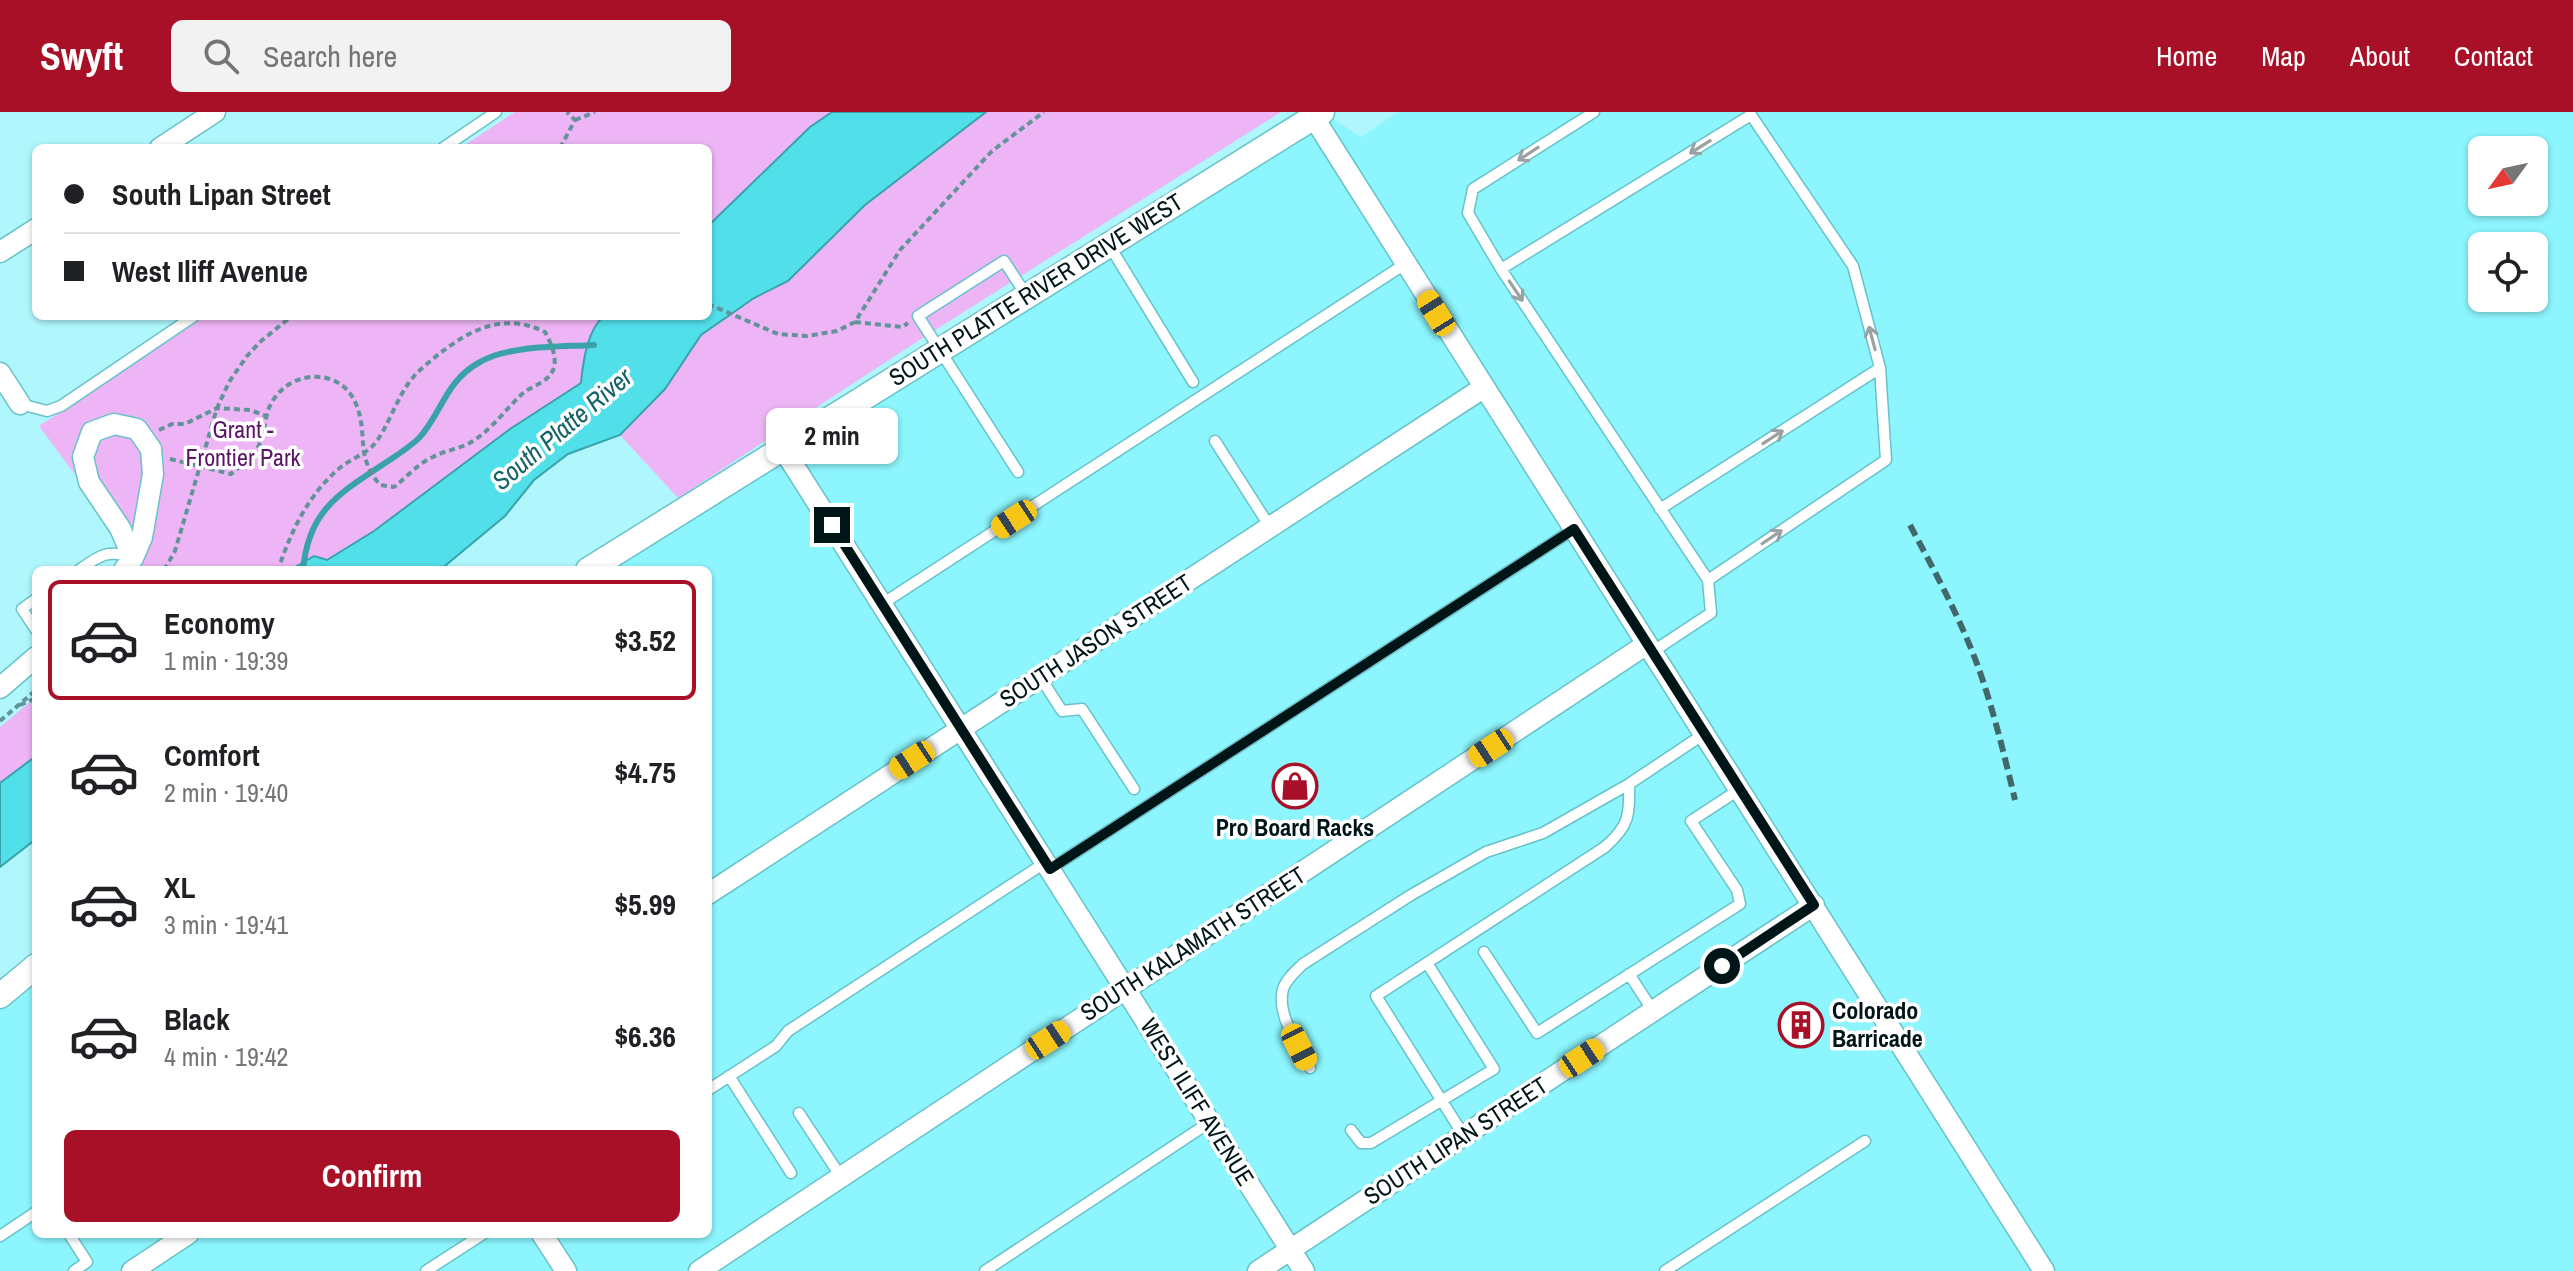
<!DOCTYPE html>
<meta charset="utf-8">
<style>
body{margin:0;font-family:"Archivo Narrow",sans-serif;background:#f2f2f2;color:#202124;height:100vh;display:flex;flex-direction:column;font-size:30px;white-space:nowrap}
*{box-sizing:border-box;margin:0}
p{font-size:26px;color:#757577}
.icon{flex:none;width:44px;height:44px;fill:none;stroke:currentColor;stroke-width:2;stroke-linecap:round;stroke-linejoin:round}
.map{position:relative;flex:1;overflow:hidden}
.side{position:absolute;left:32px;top:454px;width:680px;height:672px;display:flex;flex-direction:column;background:#fff;border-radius:12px;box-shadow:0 2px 6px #0004}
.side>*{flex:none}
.hud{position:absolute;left:32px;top:32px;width:680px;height:176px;border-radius:12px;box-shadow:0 2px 6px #0004;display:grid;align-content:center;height:176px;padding:0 32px;background:#fff}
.needle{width:52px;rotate:237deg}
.tools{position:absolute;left:2468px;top:24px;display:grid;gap:16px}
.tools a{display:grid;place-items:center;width:80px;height:80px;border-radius:12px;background:#fff;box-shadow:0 2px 6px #0004;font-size:40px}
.end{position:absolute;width:36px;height:36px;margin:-18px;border:10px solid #001517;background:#fff;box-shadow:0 0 0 4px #fff}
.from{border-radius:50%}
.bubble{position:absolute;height:56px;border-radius:12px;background:#fff;box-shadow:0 2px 6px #0004;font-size:26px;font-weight:700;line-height:56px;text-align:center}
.car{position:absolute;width:24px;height:48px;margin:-24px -12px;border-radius:10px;box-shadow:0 0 6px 2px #0007;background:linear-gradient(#f5c518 24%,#345 0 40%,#f5c518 0 76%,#345 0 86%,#f5c518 0)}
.hud b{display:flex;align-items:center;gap:28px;height:76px;font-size:30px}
.hud b+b{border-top:2px solid #e0e0e0}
.hud i{width:20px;height:20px;background:#202124}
ul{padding:14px 0 0;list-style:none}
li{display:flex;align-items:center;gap:24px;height:120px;margin:0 16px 12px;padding:0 16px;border:4px solid transparent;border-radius:12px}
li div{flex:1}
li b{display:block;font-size:30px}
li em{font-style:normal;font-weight:700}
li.active{border-color:#a81027}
li>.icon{width:72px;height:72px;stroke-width:1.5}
.button{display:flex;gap:16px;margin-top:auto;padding:16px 32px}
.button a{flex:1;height:92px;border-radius:12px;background:#a81027;color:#fff;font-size:32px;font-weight:700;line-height:92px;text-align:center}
header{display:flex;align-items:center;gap:48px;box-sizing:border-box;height:112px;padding:0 40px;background:#a81027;color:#fff}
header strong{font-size:38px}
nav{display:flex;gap:44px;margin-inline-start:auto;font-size:28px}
.search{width:560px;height:72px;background:#f2f2f2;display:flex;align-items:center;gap:20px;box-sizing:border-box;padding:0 28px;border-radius:12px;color:#757577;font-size:30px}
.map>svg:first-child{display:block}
.built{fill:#8cf5fd;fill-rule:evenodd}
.green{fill:#edb5f5}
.water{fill:#51dfea;stroke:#39a2ab;stroke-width:2}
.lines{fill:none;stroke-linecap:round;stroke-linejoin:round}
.stream{stroke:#39a2ab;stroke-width:6}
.service-casing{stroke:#67c2c9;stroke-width:13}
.minor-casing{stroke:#67c2c9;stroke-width:23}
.tertiary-casing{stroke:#67c2c9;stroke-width:27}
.path{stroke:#629398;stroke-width:4;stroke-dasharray:6 4;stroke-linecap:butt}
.service{stroke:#fff;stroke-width:10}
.minor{stroke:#fff;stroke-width:20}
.tertiary{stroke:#fff;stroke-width:24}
.rail{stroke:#41686b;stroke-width:6;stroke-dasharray:12 6;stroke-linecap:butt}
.oneway{stroke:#99a1a2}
.route{stroke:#001517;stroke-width:10}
.labels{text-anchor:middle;stroke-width:7;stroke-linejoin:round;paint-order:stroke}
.street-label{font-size:24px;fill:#001517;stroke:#fff}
.park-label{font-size:24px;fill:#5b1466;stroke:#fff}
.poi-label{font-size:24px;font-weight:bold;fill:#001517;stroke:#fff}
.water-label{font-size:26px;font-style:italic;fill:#136368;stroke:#fff}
</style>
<header>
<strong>Swyft</strong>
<div class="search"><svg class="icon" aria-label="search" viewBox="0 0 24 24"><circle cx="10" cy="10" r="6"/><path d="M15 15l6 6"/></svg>Search here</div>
<nav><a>Home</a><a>Map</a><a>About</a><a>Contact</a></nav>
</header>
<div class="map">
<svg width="2573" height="1159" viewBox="0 0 2573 1159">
<rect width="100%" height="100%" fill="#b0f7fd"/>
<path class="built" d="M1295,0H1323L1361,25L1398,0H2573V1159H0V883L36,852V1122H708V458H576ZM2482,38H2534V90H2482ZM2482,134H2534V186H2482Z"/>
<path class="green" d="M515,0H832L810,15L708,114V36H460Z
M986,0H1281L921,227L678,386L620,323L665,277L701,223L754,186L788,169L865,93Z
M205,204H604C588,218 583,250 581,271L510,317L374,419L327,448L314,444L290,458H146L39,314Z
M36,585V644L0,671V615Z"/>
<path class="water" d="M832,0H986L865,93L788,169L754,186L701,223L665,277L620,323L568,342L534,368L505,404L440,458H290L314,444L327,448L374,419L510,317L581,271C583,250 587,218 604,204H708V114L810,15Z
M36,644V727L0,755V671Z"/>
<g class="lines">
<path class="stream" d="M303,458C308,402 335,384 379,355C392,346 408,337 419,326C442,301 445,269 480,250C509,233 561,235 594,233"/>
<g class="service-casing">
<path id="service" d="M443,36L496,0
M1109,133L1193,270
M1501,157L1468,101L1473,77L1594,0
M20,292L47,299L61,294L194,204
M1215,329L1270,415
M1018,360L918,204L1004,149L1027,184
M1660,397L1880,256
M79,458C99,444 107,437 131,445
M36,487L22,497L36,518
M882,492L1405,152
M1652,540L1711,501L1708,468L1501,157L1751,3L1853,154L1880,256L1886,348L1708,468
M1040,565L1062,599L1082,597L1134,677
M1050,757L1574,417
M1484,840L1537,921L1740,792L1737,778L1691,709L1740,677
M1629,862L1653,899
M1310,956C1299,934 1276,903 1283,877C1286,867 1296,859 1303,852L1411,783L1486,740L1543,721L1629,672
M729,964L791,1061
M708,978L776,934L788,919L1046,750
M799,1001L841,1065
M1351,1018L1361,1031H1371L1494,957L1427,851
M1464,1024L1376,884L1605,735C1629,714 1630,703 1629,672L1704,622
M69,1122L87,1150L74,1159
M0,1124L36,1100
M426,1159L483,1122
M985,1159L1210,1010
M1665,1159L1865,1029"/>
</g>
<g class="minor-casing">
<path id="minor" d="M1314,6L2044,1159
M160,36L215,0
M0,140L36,117
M0,261L20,292
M782,335L1304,1159
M124,458L133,446L142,425L153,362L151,337L137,317L114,312L92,320L83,345L89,370L120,416L133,446
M0,576L36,545
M708,782L1483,276
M542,1122L566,1159
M132,1159L188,1122
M699,1159L1647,532
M1258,1159L1814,793"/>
</g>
<g class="tertiary-casing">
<path id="tertiary" d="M588,458L1322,0
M0,884L36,854"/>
</g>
<path class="path" d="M575,8L595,0
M560,36L575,8L567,0
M708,192L778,222L807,224L837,219L855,210L900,138L992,39L1044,0
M387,205L389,204
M855,210L902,215L908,211
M159,318L172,312H185L217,296L250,298L266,304
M170,347L231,362C240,354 256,342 260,331C266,318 264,303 272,290C291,257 341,255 356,292C369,324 354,342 380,373L394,375C407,365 417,352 433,345C445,338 461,337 473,329C492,317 506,297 522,282C532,273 550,271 554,255C557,244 550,229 545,220C505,200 471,217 439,242C428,251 416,260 408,272C396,289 387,316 376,330C367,342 352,346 341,355C309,381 291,419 278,458
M164,458L175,439L217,296L229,270L247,244L261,229L292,204
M20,593L36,586
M0,609L36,578"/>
<use href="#service" class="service"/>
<use href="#minor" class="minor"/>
<use href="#tertiary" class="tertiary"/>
<path class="rail" d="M1910,413C1936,462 1963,511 1981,563C1995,604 2005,646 2015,688"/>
</g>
<defs><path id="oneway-shaft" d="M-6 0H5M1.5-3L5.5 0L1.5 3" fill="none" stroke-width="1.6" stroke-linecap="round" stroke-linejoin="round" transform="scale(2)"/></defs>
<g class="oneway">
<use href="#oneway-shaft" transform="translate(1700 35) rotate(148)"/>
<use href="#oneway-shaft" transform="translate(1528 42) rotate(147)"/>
<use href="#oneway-shaft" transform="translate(1516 179) rotate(56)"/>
<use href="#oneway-shaft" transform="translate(1872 226) rotate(-105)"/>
<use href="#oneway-shaft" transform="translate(1773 325) rotate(-33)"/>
<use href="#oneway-shaft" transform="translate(1772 425) rotate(-34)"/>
</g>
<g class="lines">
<path class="route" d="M832,413L1050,757L1574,417L1814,793L1722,854"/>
</g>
<defs>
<g id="shop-ring" transform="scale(2.3)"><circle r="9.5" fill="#fff" stroke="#a81027" stroke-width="1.5"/><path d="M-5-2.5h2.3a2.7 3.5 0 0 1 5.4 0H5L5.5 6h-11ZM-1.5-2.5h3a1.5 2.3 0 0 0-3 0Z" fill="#a81027"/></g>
<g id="building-ring" transform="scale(2.3)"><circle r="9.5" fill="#fff" stroke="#a81027" stroke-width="1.5"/><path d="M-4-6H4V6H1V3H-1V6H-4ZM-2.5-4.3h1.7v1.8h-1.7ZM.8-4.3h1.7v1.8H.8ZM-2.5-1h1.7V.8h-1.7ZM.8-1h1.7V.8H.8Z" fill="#a81027"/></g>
</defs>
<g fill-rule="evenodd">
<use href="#shop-ring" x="1295" y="674"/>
<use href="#building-ring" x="1801" y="913"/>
</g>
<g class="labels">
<g class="street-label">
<text transform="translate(1036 178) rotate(-32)" y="8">SOUTH PLATTE RIVER DRIVE WEST</text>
<text transform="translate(1096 529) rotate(-33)" y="8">SOUTH JASON STREET</text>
<text transform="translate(1193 832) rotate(-33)" y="8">SOUTH KALAMATH STREET</text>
<text transform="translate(1197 990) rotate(58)" y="8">WEST ILIFF AVENUE</text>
<text transform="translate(1456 1029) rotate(-33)" y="8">SOUTH LIPAN STREET</text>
</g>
<g class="park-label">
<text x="243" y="326">Grant -<tspan x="243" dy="28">Frontier Park</tspan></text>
</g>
<g class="poi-label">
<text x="1295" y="724">Pro Board Racks</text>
<text x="1832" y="907" text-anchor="start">Colorado<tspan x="1832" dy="28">Barricade</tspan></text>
</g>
<g class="water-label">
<text transform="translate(562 317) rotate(-40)" y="9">South Platte River</text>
</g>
</g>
</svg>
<div class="tools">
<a><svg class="needle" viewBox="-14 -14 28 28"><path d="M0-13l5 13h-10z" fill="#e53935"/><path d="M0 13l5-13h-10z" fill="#757577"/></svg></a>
<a><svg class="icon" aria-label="locate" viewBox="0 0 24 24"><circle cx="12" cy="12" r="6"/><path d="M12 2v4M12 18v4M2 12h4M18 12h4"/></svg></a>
</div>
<i class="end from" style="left:1722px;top:854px"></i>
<i class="end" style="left:832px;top:413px"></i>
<div class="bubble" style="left:766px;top:296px;width:132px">2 min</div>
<i class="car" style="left:1436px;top:201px;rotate:328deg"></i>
<i class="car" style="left:1014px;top:407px;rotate:237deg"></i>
<i class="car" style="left:1491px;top:636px;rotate:237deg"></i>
<i class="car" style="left:912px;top:648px;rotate:237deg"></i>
<i class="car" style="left:1048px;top:928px;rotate:57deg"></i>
<i class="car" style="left:1299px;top:935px;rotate:153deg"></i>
<i class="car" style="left:1582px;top:946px;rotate:57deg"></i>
<div class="hud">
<b><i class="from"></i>South Lipan Street</b>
<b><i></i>West Iliff Avenue</b>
</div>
<section class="side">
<ul>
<li class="active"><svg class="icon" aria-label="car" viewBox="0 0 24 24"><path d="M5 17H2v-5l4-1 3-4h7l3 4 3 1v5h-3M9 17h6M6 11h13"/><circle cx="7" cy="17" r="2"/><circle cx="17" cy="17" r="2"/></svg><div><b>Economy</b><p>1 min · 19:39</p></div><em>$3.52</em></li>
<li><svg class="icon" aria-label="car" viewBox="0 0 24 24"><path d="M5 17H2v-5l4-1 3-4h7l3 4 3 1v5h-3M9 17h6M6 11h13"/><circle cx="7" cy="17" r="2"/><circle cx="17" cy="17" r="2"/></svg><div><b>Comfort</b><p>2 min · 19:40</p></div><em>$4.75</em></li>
<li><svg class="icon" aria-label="car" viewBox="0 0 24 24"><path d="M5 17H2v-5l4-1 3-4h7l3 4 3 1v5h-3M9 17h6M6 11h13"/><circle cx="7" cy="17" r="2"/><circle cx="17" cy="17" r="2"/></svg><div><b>XL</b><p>3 min · 19:41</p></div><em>$5.99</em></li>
<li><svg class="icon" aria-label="car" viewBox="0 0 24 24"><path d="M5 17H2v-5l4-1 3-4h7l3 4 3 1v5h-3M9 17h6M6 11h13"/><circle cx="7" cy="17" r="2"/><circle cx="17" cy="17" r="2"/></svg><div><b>Black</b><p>4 min · 19:42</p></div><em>$6.36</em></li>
</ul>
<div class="button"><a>Confirm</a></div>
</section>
</div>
